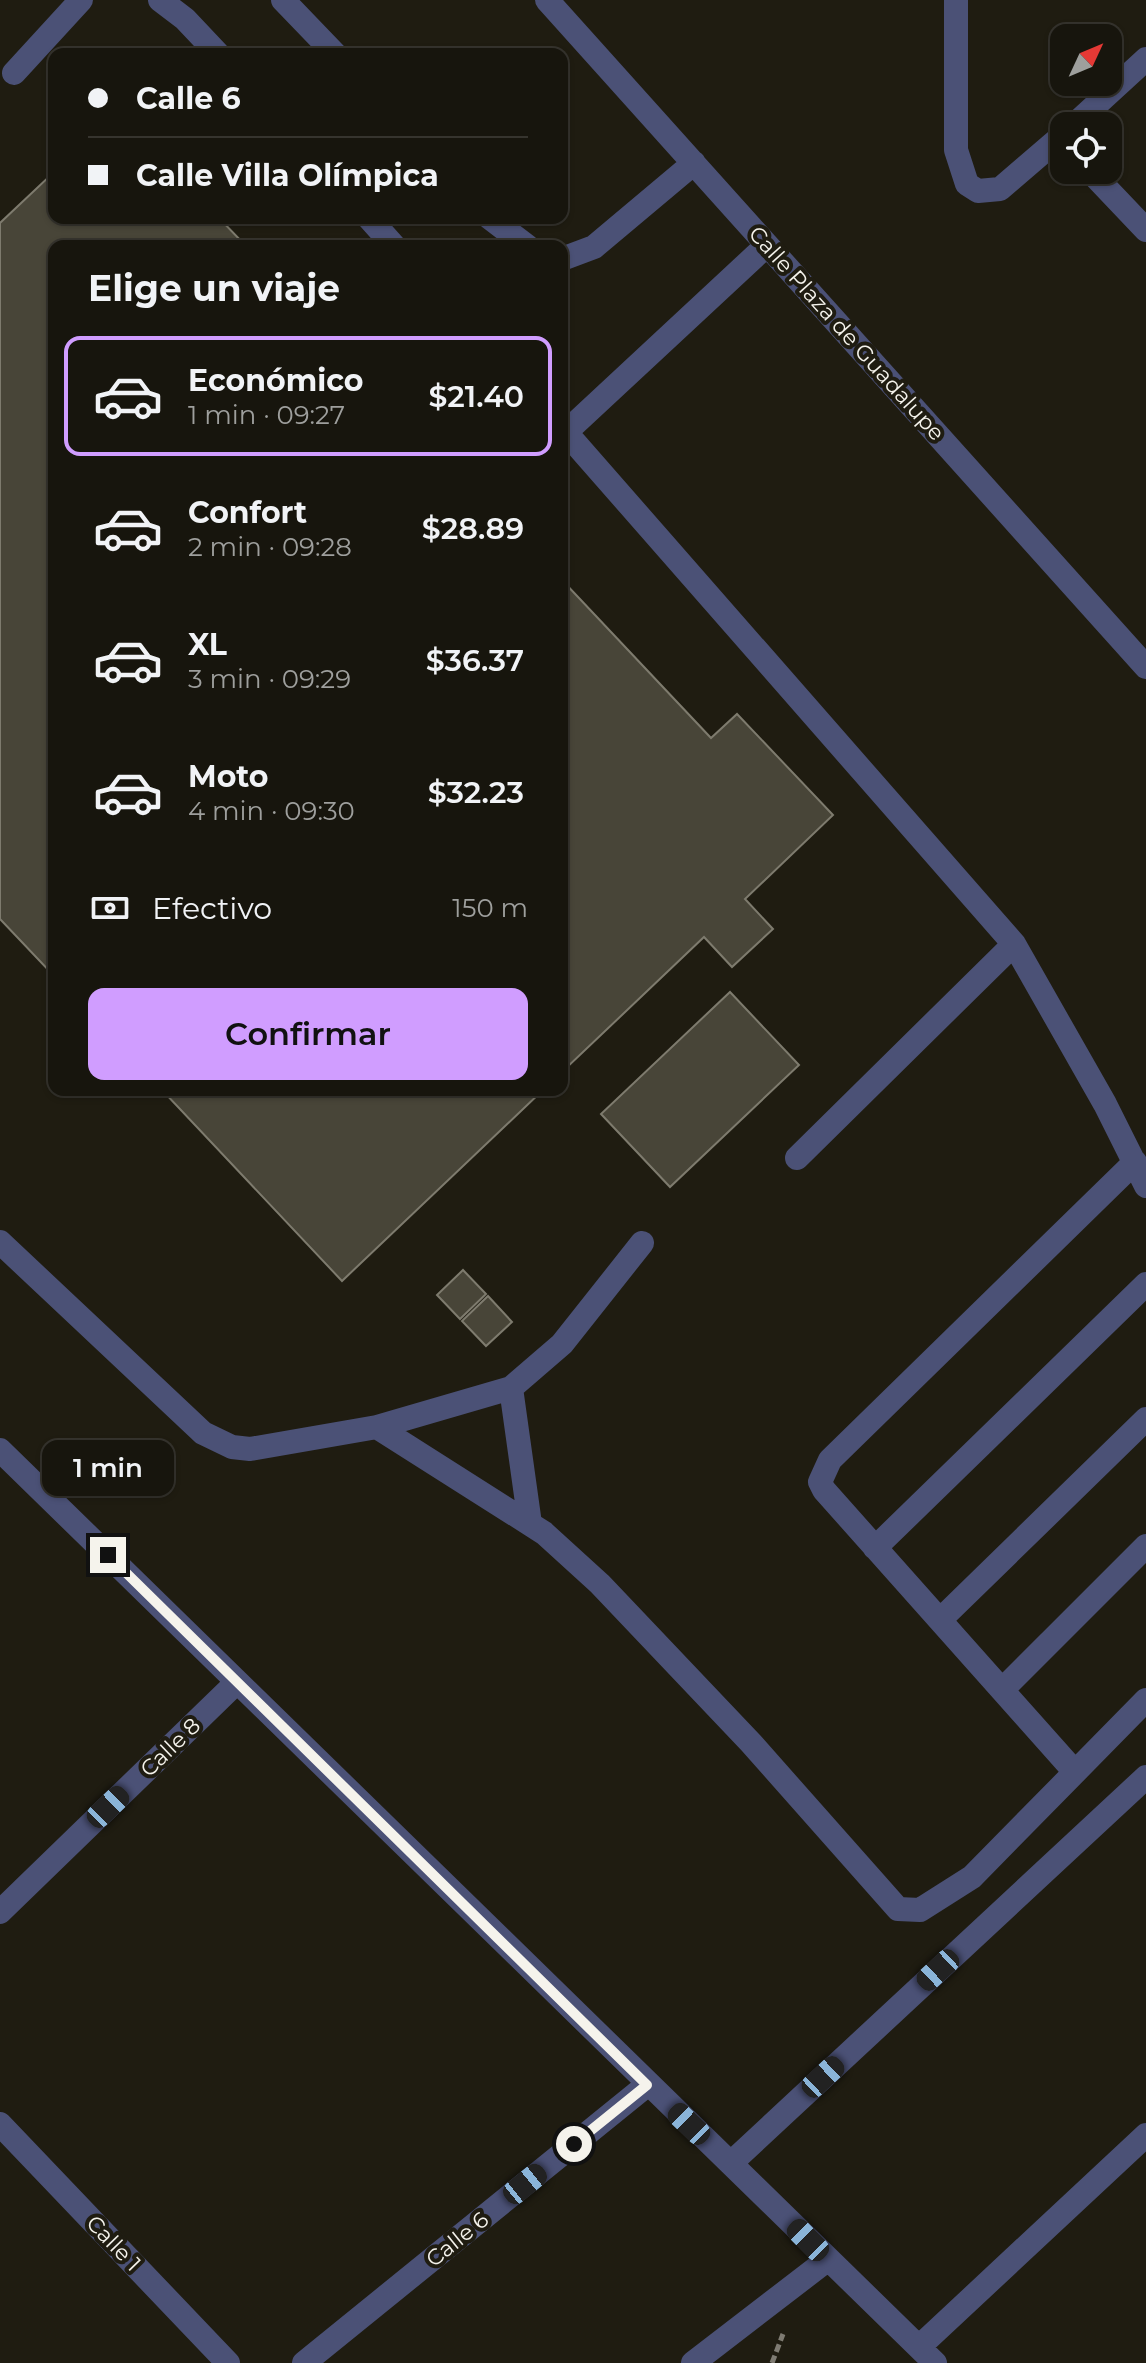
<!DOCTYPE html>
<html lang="es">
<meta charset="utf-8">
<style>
body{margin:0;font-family:Montserrat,sans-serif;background:#24221b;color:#f1f3f6;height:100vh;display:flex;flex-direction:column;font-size:30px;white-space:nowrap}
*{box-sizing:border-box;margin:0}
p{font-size:26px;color:#9e9f9d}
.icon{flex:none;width:44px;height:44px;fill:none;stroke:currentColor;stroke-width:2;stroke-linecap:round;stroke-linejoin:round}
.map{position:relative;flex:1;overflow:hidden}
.side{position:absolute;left:48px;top:240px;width:520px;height:856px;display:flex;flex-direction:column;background:#17150d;border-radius:16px;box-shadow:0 2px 6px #0004,0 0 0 2px #36342e}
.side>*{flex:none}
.guide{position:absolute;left:48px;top:48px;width:520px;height:176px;border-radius:16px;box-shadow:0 2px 6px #0004,0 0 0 2px #36342e;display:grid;align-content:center;height:176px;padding:0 40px;background:#17150d}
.needle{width:52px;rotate:46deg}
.buttons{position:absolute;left:1050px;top:24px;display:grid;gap:16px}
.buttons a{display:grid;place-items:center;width:72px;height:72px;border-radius:16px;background:#17150d;box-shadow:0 2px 6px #0004,0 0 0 2px #36342e;font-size:40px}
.end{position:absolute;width:36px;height:36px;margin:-18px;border:10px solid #f5f3ec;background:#111;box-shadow:0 0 0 4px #111}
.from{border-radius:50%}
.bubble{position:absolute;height:56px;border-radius:16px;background:#17150d;box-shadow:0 2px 6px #0004,0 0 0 2px #36342e;font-size:26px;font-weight:600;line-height:56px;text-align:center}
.car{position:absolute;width:24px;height:48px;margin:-24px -12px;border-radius:10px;box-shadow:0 0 6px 2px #0007;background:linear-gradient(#222 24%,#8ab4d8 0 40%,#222 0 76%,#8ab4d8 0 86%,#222 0)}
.guide b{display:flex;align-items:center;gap:28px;height:76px;font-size:30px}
.guide b+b{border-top:2px solid #36342e}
.guide i{width:20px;height:20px;background:#f1f3f6}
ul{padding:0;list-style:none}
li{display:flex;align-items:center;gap:24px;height:120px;margin:0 16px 12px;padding:0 24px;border:4px solid transparent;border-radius:16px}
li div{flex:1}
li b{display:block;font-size:30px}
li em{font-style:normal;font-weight:600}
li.active{border-color:#d09dff}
li>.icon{width:72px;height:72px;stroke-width:1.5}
h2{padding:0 40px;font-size:36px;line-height:96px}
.pay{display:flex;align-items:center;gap:20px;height:88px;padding:0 40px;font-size:30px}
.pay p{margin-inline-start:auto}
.primary-button{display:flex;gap:16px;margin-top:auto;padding:16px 40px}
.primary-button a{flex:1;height:92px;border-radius:16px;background:#d09dff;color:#111;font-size:32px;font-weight:600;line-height:92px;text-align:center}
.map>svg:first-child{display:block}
.building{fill:#484538;stroke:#7e7b6e;stroke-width:2}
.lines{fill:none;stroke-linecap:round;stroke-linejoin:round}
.path{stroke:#7e7b72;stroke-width:5;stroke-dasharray:8 4;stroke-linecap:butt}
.minor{stroke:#4b5176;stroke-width:24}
.route{stroke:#f5f3ec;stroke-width:10}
.labels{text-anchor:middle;stroke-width:8;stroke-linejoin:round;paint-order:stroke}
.street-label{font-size:22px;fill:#f5f3ec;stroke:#1f1c11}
</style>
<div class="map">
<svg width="1146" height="2363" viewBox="0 0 1146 2363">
<rect width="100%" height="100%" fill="#1f1c11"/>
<path class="building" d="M54,172V218H219L246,246H54V976L0,919V223Z
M562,580L711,738L737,714L833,815L745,899L773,929L732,967L704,937L562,1072Z
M730,992L799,1065L670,1187L601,1114Z
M162,1090H543L342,1281Z
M463,1270L486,1294L460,1319L437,1295Z
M488,1296L512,1322L486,1346L462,1321Z"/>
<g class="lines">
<path class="path" d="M772,2363L783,2334"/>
<path class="minor" d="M160,0L185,19L218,54
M283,0L335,54
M547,0L1146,667
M956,0V150L967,184L978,191L1000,189L1064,134
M14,73L81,0
M1073,126L1146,59
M1089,170L1146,230
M369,218L394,246
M490,218L527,246
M562,259L594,247L694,163
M562,428L1014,944L1105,1104L1146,1186
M566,432L767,245
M797,1158L1014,944
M0,1242L203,1433L232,1447L250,1449L377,1427L511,1388L562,1344L642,1243
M511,1388L530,1524
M377,1427L544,1533L600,1584L751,1743L898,1909L920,1910L972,1877L1146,1700
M0,1450L935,2363
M875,1548L1146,1284
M940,1620L1146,1419
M1002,1690L1146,1546
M1075,1772L824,1490L820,1482L830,1460L1135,1162
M0,1912L237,1682
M0,2124L228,2363
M731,2163L1146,1777
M919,2347L1146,2135
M304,2363L647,2085
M693,2363L827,2260"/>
</g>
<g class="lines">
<path class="route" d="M108,1555L647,2085L574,2144"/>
</g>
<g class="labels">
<g class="street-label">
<text transform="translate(847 333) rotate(48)" y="8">Calle Plaza de Guadalupe</text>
<text transform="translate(170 1747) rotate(-44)" y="8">Calle 8</text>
<text transform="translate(457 2239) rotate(-39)" y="8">Calle 6</text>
<text transform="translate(114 2243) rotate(46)" y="8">Calle 1</text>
</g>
</g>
</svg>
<div class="buttons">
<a><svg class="needle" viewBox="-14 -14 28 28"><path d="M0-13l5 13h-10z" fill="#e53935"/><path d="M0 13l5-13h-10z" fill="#9e9f9d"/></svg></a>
<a><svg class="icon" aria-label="locate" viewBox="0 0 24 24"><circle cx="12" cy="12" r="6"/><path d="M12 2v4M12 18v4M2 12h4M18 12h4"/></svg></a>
</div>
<i class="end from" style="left:574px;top:2144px"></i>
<i class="end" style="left:108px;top:1555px"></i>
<div class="bubble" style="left:42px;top:1440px;width:132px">1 min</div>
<i class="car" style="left:108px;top:1807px;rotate:46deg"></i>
<i class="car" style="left:938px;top:1970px;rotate:227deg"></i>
<i class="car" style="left:823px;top:2077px;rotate:47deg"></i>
<i class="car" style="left:689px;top:2124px;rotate:314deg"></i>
<i class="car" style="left:525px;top:2184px;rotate:51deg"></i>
<i class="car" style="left:808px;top:2240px;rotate:315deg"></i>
<div class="guide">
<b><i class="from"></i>Calle 6</b>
<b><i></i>Calle Villa Olímpica</b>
</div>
<section class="side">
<h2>Elige un viaje</h2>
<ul>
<li class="active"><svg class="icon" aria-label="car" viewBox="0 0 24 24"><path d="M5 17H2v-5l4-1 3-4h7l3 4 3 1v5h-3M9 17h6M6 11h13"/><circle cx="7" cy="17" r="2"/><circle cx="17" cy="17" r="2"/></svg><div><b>Económico</b><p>1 min · 09:27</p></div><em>$21.40</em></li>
<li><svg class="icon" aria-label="car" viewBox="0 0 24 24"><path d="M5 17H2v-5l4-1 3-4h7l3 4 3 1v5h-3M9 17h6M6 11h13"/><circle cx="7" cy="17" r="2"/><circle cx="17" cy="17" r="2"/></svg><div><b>Confort</b><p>2 min · 09:28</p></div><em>$28.89</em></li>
<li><svg class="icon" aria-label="car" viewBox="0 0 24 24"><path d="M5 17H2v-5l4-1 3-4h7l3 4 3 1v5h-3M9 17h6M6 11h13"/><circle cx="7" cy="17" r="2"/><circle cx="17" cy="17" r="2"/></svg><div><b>XL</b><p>3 min · 09:29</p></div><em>$36.37</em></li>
<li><svg class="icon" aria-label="car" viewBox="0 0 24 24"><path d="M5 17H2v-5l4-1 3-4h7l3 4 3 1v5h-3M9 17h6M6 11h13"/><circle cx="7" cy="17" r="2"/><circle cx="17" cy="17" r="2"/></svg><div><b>Moto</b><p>4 min · 09:30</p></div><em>$32.23</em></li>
</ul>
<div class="pay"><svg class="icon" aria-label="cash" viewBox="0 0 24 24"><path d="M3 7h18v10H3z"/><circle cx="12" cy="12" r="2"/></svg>Efectivo<p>150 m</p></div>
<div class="primary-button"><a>Confirmar</a></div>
</section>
</div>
